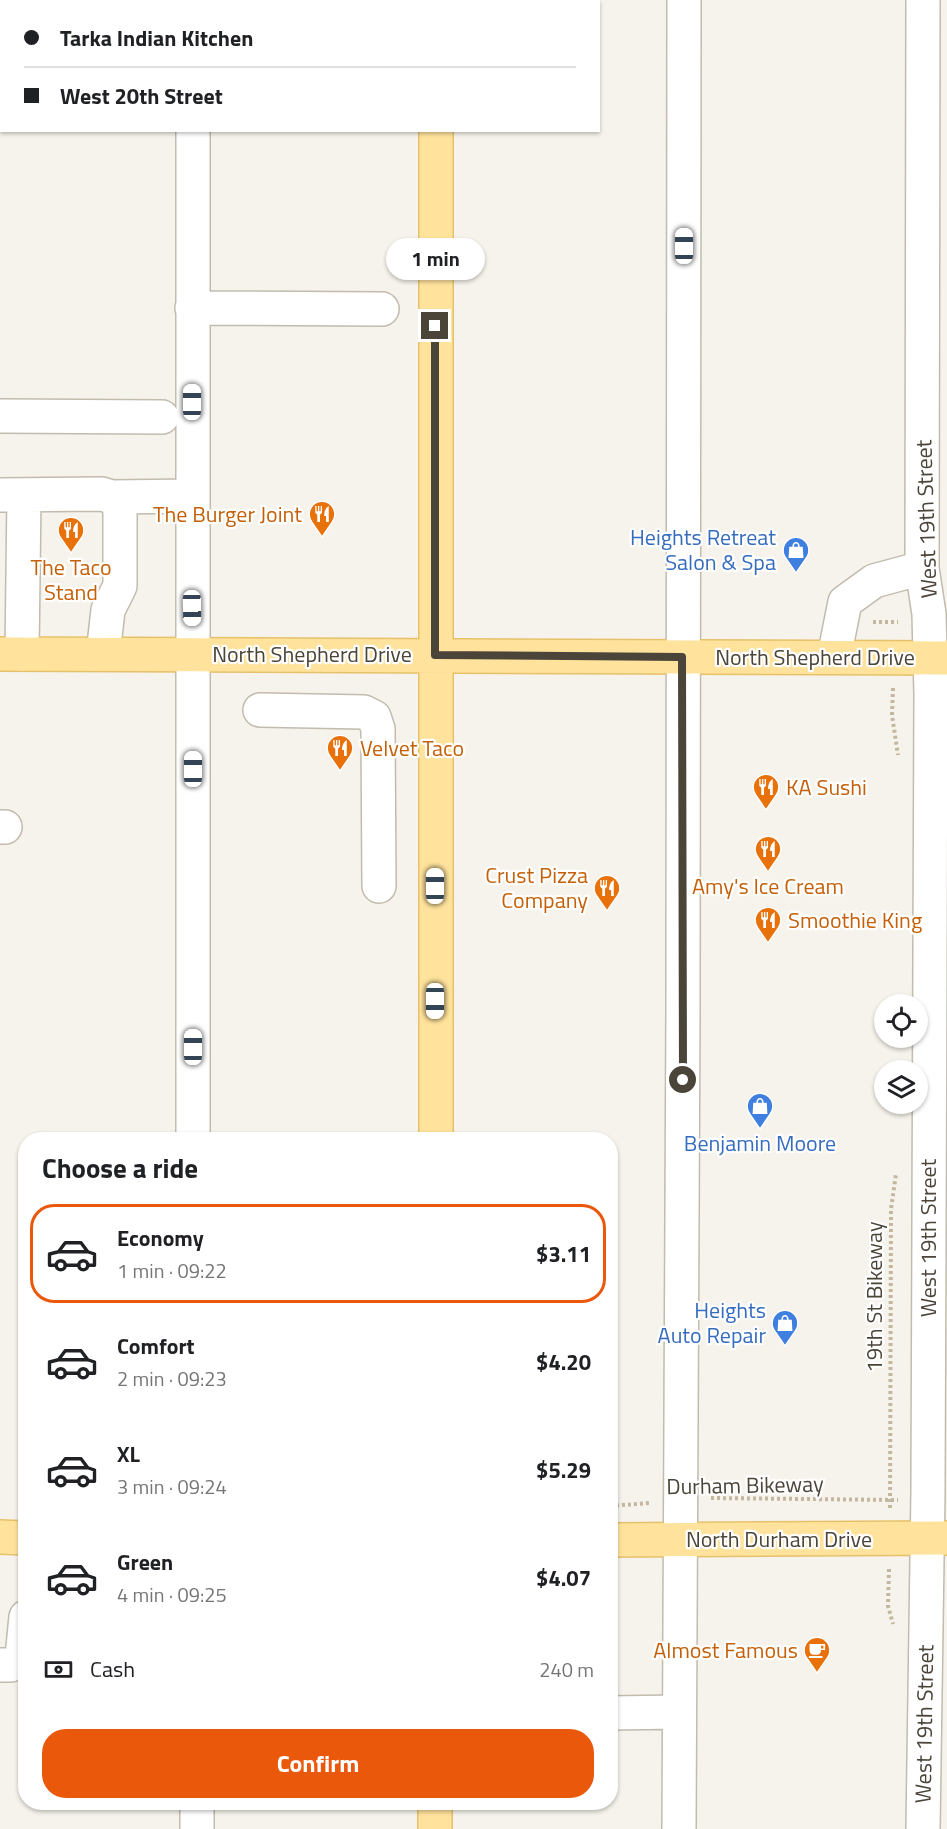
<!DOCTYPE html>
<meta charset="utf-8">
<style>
body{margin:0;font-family:"Titillium Web",sans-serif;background:#f6f6f6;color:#202124;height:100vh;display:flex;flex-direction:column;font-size:22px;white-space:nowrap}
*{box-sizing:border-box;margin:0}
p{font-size:20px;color:#757577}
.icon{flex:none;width:33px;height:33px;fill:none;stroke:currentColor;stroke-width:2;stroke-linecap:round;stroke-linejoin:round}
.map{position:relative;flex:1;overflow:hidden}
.details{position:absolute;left:18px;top:1132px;width:600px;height:678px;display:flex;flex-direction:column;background:#fff;border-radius:24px;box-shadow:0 2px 4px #0004}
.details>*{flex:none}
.banner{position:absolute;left:0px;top:0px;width:600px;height:132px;box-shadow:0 2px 4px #0004;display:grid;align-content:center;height:132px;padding:0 24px;background:#fff}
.controls{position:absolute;left:874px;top:994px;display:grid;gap:12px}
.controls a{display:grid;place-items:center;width:54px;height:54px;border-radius:50%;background:#fff;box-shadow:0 2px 4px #0004;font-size:30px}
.end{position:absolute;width:27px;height:27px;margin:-14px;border:8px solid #4b4439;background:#fff;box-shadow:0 0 0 3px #fff}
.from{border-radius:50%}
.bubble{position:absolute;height:42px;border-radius:21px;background:#fff;box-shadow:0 2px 4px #0004;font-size:20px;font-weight:700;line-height:42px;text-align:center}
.car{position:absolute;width:18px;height:36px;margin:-18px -9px;border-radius:8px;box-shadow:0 0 4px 2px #0007;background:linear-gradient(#fff 24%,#345 0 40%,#fff 0 76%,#345 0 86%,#fff 0)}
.banner b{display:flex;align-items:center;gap:21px;height:57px;font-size:22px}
.banner b+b{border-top:2px solid #e0e0e0}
.banner i{width:15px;height:15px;background:#202124}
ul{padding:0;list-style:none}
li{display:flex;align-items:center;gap:18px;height:99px;margin:0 12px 9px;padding:0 12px;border:3px solid transparent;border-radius:24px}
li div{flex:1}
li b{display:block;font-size:22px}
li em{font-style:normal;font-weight:700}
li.active{border-color:#ea580c}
li>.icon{width:54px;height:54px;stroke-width:1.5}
h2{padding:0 24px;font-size:27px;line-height:72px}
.pay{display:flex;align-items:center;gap:15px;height:66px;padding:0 24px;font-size:22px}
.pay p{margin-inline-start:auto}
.button{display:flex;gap:12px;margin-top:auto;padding:12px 24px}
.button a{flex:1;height:69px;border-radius:24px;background:#ea580c;color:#fff;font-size:24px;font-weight:700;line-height:69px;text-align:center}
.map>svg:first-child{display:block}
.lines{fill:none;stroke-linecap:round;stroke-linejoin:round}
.minor-casing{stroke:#c2bbae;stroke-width:36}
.major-casing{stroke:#e6c16a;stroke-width:36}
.path{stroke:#c4b79f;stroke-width:4;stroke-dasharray:3 3;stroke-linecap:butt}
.minor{stroke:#fff;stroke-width:33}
.major{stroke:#ffe39c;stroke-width:33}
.route{stroke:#4b4439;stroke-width:8}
.labels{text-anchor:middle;stroke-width:4.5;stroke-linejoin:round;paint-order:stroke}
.food-label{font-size:22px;fill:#c56008;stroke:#fff;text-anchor:end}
.street-label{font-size:22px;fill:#4b4439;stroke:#fff}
.shop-label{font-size:22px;fill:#366cbe;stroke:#fff;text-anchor:end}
</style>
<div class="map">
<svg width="947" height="1829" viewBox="0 0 947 1829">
<rect width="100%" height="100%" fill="#f6f3ec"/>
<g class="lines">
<g class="minor-casing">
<path id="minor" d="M193,2V0
M193,130V1140
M192,308L382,309
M0,416L162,417
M0,495L102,494L112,497L120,507V586L108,610L103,654
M112,497L192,496
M22,654L24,495
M834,657L845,602L874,581L922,568
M260,710L364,712L374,717L378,729L379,886
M0,827H5
M0,1665H11L22,1657L26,1617
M610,1713L679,1712
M197,1829V1803
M679,1829L683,1010L684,0
M923,1829L928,1491L931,694L929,614L922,568L923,0"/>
</g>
<g class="major-casing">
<path id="major" d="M437,2V0
M0,654L947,658
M436,1140V130
M0,1537L26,1538
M610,1540L947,1538
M435,1829V1803"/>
</g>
<path class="path" d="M873,622H898
M893,688L892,715L898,755
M711,1498L898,1500
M610,1506L649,1503
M890,1508L891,1209L896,1174
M889,1569L888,1606L893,1624"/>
<use href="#minor" class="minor"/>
<use href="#major" class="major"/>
</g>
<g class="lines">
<path class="route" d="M435,326V655L682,657L683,1080"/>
</g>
<defs>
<g id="restaurant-pin" transform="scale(1.35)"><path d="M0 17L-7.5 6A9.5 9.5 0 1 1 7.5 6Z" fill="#e8710a" stroke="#fff"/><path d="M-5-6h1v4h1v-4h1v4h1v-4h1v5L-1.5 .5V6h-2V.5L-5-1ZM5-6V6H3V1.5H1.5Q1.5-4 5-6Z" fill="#fff"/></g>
<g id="shop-pin" transform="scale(1.35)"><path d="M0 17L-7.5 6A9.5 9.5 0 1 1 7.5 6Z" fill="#3f7fe0" stroke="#fff"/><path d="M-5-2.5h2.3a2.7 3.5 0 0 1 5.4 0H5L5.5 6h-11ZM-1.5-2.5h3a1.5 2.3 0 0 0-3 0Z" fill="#fff"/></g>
<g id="cafe-pin" transform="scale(1.35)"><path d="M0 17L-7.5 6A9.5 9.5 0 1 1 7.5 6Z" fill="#e8710a" stroke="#fff"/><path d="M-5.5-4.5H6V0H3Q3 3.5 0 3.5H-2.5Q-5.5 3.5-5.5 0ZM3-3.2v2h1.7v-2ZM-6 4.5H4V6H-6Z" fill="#fff"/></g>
</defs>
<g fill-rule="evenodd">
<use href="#restaurant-pin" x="322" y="514"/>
<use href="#restaurant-pin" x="71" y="530"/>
<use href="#shop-pin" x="796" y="550"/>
<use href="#restaurant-pin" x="340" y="748"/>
<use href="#restaurant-pin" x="766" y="787"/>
<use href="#restaurant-pin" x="768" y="849"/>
<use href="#restaurant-pin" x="607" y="888"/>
<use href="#restaurant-pin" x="768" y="920"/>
<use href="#shop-pin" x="760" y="1106"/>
<use href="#shop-pin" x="785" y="1323"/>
<use href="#cafe-pin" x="817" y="1650"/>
</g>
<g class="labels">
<g class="food-label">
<text x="302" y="522">The Burger Joint</text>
<text x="71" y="575" text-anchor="middle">The Taco<tspan x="71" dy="25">Stand</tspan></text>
<text x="360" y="756" text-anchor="start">Velvet Taco</text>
<text x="786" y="795" text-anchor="start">KA Sushi</text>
<text x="588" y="883">Crust Pizza<tspan x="588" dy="25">Company</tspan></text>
<text x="768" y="894" text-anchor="middle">Amy's Ice Cream</text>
<text x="788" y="928" text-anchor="start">Smoothie King</text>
<text x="798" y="1658">Almost Famous</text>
</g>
<g class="street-label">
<text transform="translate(926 519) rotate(-92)" y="8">West 19th Street</text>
<text x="312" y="662">North Shepherd Drive</text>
<text x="815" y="665">North Shepherd Drive</text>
<text transform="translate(928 1238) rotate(-90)" y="8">West 19th Street</text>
<text transform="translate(874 1297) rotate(-90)" y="8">19th St Bikeway</text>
<text transform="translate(745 1485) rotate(-1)" y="8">Durham Bikeway</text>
<text x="779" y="1547">North Durham Drive</text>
<text transform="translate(924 1724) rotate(-89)" y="8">West 19th Street</text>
</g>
<g class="shop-label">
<text x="776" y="545">Heights Retreat<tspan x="776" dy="25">Salon &amp; Spa</tspan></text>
<text x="760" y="1151" text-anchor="middle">Benjamin Moore</text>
<text x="766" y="1318">Heights<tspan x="766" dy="25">Auto Repair</tspan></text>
</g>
</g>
</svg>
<div class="controls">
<a><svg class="icon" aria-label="locate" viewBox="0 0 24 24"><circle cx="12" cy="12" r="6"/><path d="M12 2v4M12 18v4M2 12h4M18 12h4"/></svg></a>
<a><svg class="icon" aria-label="layers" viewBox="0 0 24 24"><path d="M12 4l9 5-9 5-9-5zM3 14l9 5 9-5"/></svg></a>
</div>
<i class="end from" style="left:683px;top:1080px"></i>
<i class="end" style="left:435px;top:326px"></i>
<div class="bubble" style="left:386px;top:238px;width:99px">1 min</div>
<i class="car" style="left:684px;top:246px;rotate:0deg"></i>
<i class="car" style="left:192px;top:402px;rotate:0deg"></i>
<i class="car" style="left:192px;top:608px;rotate:179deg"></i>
<i class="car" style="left:193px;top:769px;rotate:0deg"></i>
<i class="car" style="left:435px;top:886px;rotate:0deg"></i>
<i class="car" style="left:435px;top:1001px;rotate:180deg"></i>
<i class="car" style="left:193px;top:1047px;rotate:0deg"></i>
<div class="banner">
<b><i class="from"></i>Tarka Indian Kitchen</b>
<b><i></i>West 20th Street</b>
</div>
<section class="details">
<h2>Choose a ride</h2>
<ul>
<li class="active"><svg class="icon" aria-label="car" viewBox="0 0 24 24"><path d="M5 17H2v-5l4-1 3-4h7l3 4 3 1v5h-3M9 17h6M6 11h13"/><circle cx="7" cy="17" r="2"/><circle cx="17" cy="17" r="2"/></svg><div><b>Economy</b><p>1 min · 09:22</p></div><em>$3.11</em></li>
<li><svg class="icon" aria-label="car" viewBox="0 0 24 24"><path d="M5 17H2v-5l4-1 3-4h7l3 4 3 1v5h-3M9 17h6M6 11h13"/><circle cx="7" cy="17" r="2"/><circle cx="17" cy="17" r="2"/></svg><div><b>Comfort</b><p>2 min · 09:23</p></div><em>$4.20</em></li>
<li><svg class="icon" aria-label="car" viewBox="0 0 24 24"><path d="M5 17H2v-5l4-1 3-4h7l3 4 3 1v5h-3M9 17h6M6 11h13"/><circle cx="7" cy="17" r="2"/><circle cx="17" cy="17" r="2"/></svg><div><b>XL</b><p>3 min · 09:24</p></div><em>$5.29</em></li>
<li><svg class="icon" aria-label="car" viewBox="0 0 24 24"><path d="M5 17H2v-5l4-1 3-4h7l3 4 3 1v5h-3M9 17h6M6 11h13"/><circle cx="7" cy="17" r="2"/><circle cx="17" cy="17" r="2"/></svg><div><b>Green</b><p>4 min · 09:25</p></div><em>$4.07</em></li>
</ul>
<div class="pay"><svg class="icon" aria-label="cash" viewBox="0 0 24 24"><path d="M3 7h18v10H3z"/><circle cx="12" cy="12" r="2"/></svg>Cash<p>240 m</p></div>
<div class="button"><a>Confirm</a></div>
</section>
</div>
